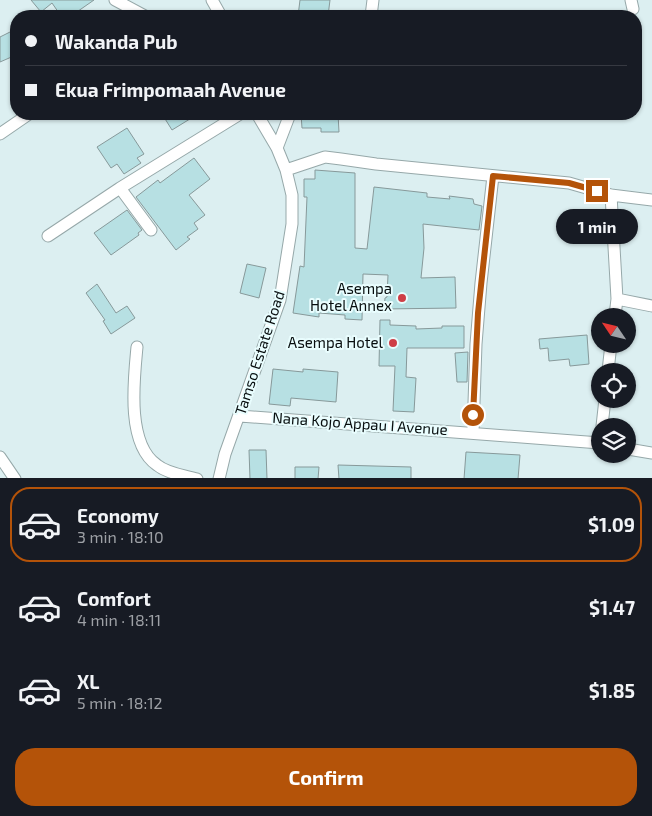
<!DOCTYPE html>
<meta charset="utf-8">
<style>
body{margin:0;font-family:"Exo 2",sans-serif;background:#20242c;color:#f1f3f6;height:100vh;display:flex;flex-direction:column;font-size:19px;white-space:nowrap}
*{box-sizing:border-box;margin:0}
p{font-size:16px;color:#9ea1a6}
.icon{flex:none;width:28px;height:28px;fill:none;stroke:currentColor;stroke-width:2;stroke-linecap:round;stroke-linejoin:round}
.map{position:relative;height:478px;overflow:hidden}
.details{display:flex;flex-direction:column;background:#171b24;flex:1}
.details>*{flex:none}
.guide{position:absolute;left:10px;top:10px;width:632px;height:110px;border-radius:20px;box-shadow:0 1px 4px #0004;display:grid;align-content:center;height:110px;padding:0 15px;background:#171b24}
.needle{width:32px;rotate:305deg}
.tools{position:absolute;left:591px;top:308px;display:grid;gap:10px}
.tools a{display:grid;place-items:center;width:45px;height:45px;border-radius:50%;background:#171b24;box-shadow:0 1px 4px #0004;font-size:25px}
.end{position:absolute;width:22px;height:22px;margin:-11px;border:6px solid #b45309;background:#fff;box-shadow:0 0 0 2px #fff}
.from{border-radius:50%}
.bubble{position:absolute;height:35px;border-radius:18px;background:#171b24;box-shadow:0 1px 4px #0004;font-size:16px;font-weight:700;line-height:35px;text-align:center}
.guide b{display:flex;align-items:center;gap:18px;height:48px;font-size:19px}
.guide b+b{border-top:1px solid #363941}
.guide i{width:12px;height:12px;background:#f1f3f6}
ul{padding:9px 0 0;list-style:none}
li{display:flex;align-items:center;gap:15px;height:75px;margin:0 10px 8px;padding:0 5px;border:2px solid transparent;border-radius:20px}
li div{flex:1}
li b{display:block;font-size:19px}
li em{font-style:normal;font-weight:700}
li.active{border-color:#b45309}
li>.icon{width:45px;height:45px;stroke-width:1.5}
.primary-button{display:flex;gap:10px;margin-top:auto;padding:10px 15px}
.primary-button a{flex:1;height:58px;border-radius:20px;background:#b45309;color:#fff;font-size:20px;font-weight:700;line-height:58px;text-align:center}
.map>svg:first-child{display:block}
.building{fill:#b7e0e3;stroke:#87999a}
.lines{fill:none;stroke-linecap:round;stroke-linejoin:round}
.street-casing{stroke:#96a8a9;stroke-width:13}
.street{stroke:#fff;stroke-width:11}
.route{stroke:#b45309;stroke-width:6}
.poi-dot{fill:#ce3e46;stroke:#e9fdfe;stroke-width:2}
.labels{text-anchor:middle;stroke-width:4;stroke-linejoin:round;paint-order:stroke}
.poi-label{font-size:15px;fill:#070d0e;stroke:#e9fdfe;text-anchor:end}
.street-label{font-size:15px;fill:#070d0e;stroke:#e9fdfe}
</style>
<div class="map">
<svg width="652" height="479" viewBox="0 0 652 479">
<rect width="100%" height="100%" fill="#dceff1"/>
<path class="building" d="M31,0H94L71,16H61L52,3L41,12Z
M300,0H330L328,16H298Z
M16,29V55L0,62V37Z
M162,114H198L172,130Z
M301,114H338L339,132H321V128H302Z
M127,128L144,154L137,158L141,163L124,174L117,164L111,168L97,147Z
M194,158L210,179L189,195L205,215L194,223L198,229L187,237L190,239L176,250L136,197L158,180L160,183Z
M315,170L355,173V248L367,249L374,187L427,193V197L450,199L449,196L473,199L474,204L482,206L479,230L423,224L424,248L421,278L455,277L456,308L384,309L385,298L387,297L388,275L363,274L362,320L345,319V315L319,313V317L293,313L300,266L304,267L307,197H304V179H315Z
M127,210L142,230L138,233L139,235L111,255L94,233Z
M247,264L266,268L259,298L240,293Z
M97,284L116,313L127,306L135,318L111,334L103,321L105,320L86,293Z
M380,320H390V325L416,326V329L442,328V326H464V348H407L406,377L416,378L414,412L393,411L395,366H379Z
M587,335L589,364L570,366L569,359L549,361L548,348L540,349L539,339Z
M468,352L467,382H457L455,353Z
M273,369L303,372V369L338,372L336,402L291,398L290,406L269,404Z
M249,450H266L267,479H250Z
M466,452L520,455L518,479H464Z
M338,465L411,467V479H339Z
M295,467H319L318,479H295Z"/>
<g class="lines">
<g class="street-casing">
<path id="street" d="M115,0L145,16
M212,0L221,16
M631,0L633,9
M371,16L373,0
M0,134L29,114
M277,148L290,114
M286,170L325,157L341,159L376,164L569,183L611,195L652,200
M120,188L151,230
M611,195L617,299L615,316
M48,236L120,188L240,114
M617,299L652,306
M137,347C134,379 126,444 157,465C168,474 184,475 197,479
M608,371L611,344
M240,416L600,443
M602,426L605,399
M473,432L476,344L481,283L493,176
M628,449L652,453
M0,457L15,479
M219,479L225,454L280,300L292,224V195L286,170L277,148L257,114"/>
</g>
<use href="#street" class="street"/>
</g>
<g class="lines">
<path class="route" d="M473,415L478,313L493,176L569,183L597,191"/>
</g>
<g class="poi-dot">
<circle cx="402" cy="298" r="5"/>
<circle cx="393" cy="343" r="5"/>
</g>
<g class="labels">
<g class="poi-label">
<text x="392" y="294">Asempa<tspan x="392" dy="17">Hotel Annex</tspan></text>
<text x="383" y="348">Asempa Hotel</text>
</g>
<g class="street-label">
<text transform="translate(260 353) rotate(-72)" y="5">Tamso Estate Road</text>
<text transform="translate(360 424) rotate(4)" y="5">Nana Kojo Appau I Avenue</text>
</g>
</g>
</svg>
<div class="tools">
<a><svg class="needle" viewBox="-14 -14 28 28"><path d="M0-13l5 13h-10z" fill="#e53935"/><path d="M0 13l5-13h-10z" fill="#9ea1a6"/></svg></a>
<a><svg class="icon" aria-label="locate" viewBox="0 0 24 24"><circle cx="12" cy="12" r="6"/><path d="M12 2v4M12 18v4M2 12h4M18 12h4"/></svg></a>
<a><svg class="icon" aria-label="layers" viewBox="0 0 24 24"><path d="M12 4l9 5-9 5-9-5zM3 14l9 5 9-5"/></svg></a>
</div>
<i class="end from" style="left:473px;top:415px"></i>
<i class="end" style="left:597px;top:191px"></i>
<div class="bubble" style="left:556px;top:209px;width:82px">1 min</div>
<div class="guide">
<b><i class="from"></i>Wakanda Pub</b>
<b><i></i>Ekua Frimpomaah Avenue</b>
</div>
</div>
<section class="details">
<ul>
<li class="active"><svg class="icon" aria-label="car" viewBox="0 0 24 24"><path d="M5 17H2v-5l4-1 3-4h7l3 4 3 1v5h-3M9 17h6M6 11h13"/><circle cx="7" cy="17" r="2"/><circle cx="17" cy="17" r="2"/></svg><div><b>Economy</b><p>3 min · 18:10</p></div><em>$1.09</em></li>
<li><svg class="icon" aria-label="car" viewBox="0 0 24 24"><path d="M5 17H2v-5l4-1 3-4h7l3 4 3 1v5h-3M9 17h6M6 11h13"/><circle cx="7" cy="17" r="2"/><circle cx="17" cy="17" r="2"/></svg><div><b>Comfort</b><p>4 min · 18:11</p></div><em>$1.47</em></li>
<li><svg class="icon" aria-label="car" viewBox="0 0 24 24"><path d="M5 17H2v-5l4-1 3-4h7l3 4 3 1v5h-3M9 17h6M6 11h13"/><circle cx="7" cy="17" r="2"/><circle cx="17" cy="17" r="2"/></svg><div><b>XL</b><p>5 min · 18:12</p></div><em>$1.85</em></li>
</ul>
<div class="primary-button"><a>Confirm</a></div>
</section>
